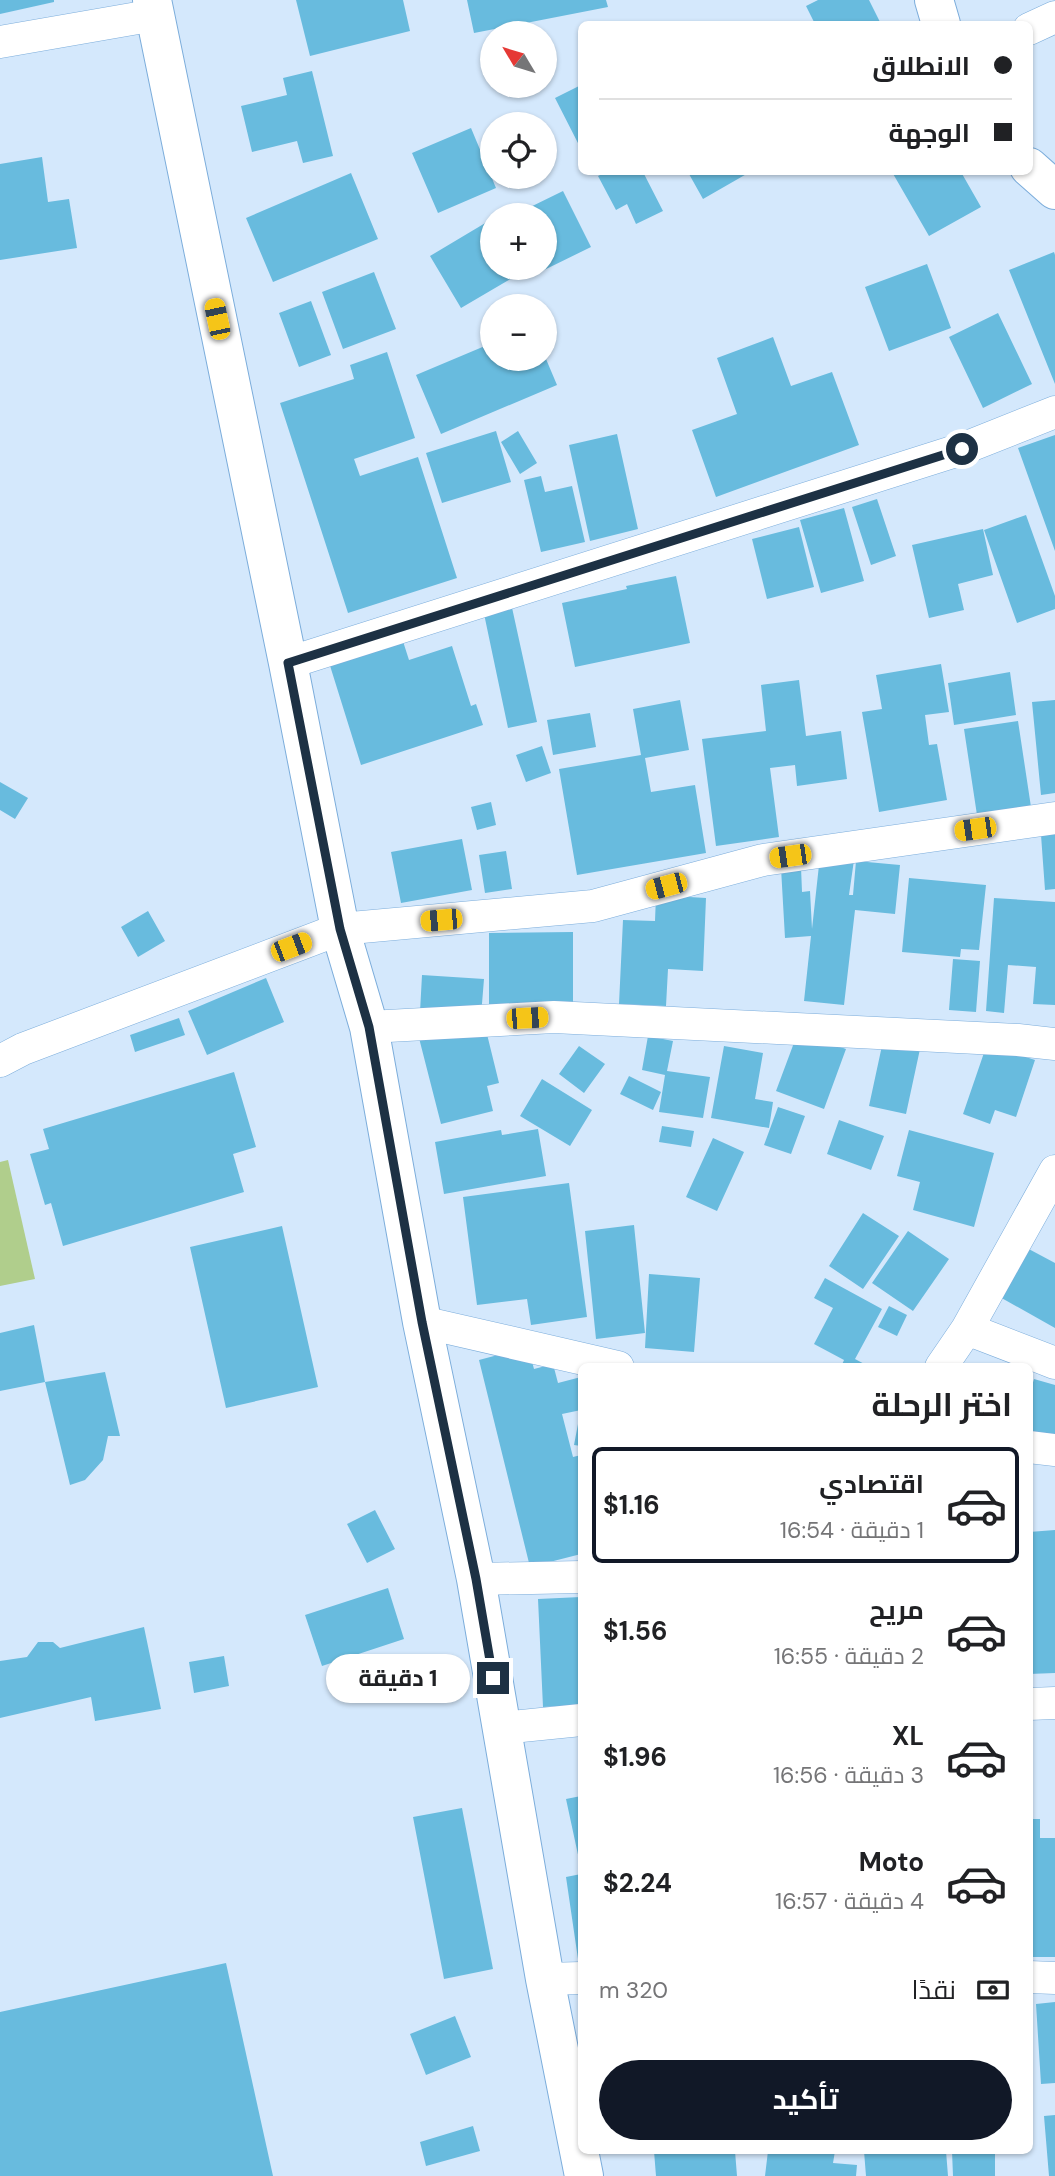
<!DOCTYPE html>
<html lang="ar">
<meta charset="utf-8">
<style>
body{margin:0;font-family:"DM Sans",Cairo,sans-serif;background:#f6f6f6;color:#202124;direction:rtl;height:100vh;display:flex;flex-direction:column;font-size:26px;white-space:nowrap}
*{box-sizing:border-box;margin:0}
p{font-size:23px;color:#757577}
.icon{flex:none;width:38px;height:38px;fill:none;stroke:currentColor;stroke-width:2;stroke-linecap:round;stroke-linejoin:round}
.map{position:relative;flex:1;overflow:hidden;direction:ltr}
.sheet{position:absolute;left:578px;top:1363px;width:455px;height:791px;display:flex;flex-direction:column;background:#fff;border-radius:10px;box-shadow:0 2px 5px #0004;direction:rtl}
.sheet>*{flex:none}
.top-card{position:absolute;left:578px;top:21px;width:455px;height:154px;border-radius:10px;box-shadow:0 2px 5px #0004;direction:rtl;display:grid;align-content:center;height:154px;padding:0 21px;background:#fff}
.needle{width:46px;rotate:308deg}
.controls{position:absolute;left:480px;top:21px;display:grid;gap:14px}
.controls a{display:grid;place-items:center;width:77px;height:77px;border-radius:50%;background:#fff;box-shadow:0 2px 5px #0004;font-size:35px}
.end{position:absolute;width:32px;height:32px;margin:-16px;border:9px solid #1d3144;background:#fff;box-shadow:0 0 0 4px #fff}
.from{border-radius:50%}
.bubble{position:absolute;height:49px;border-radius:24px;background:#fff;box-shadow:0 2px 5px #0004;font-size:23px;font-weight:700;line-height:49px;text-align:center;direction:rtl}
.car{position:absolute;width:21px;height:42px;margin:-21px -10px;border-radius:9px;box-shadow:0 0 5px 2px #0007;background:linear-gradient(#f5c518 24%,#345 0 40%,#f5c518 0 76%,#345 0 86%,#f5c518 0)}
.top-card b{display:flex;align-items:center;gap:24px;height:66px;font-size:26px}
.top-card b+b{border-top:2px solid #e0e0e0}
.top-card i{width:18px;height:18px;background:#202124}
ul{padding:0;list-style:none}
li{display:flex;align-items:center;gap:21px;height:116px;margin:0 14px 10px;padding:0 7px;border:4px solid transparent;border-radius:10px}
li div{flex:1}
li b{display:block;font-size:26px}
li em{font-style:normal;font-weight:700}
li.selected{border-color:#111827}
li>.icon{width:63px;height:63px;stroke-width:1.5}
h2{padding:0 21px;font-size:32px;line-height:84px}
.pay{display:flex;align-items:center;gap:18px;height:77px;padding:0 21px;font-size:26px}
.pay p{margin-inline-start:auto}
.primary-button{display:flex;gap:14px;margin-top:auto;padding:14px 21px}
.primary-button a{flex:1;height:80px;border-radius:42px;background:#111827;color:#fff;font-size:28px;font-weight:700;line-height:80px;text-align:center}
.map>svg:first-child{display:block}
.green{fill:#b0ce8c}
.building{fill:#68bbde}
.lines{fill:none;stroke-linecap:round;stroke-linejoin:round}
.minor-casing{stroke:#7caddb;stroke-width:33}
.tertiary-casing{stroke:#7caddb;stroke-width:40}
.primary-casing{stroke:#7caddb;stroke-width:40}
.minor{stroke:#fff;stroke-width:32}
.tertiary{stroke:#fff;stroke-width:38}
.primary{stroke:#fff;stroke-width:38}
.route{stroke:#1d3144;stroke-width:9}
</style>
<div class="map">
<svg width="1055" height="2176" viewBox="0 0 1055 2176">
<rect width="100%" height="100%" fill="#d4e8fc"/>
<path class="green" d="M8,1160L35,1279L0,1286V1162Z"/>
<path class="building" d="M0,0H54V2L0,14Z
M296,0H403L410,31L310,56Z
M467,0H606L608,7L474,33Z
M818,0H869L881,24H815L806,6Z
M312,71L333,156L303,163L297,141L252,152L241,106L287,95L283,78Z
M581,85V149L555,98Z
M471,128L496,188L438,213L412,153Z
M42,157L48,202L69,199L77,248L0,260V164Z
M606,172H643L663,211L636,224L627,204L616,210L598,176Z
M693,172H750L703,199L689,174Z
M892,172H961L981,207L929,236Z
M351,173L378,239L273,282L246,218Z
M500,177H523L505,186Z
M563,191L591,247L540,272L538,268H544V215H514Z
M492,219V268H529L461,308L430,256Z
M1054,252L1055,255V384L1009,270Z
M927,264L951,328L889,351L865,287Z
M374,272L396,329L343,349L322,292Z
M311,301L331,355L299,367L279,313Z
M998,313L1032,384L983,408L949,337Z
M773,337L791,386L832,372L859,445L716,497L692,430L737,414L717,358Z
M492,343V359H546L557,385L441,434L416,375Z
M387,352L415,438L354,459L360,476L418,457L457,578L348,613L280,403L354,379L350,365Z
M496,431L511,482L442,503L426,453Z
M518,431L537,463L520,474L501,442Z
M617,434L638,529L590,541L569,445Z
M1055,435V551L1018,448Z
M541,476L545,492L572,486L585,542L541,552L524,480Z
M877,499L896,556L871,565L852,507Z
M844,508L864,581L821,593L800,520Z
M1026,515L1055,596V609L1017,623L984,530Z
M799,527L814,587L767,599L752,539Z
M983,529L993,575L958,584L964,610L929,618L912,545Z
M676,576L690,643L575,667L562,603L627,589L626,586Z
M511,603L537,722L508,728L483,609Z
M400,632L409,660L452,646L471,706L476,704L483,725L361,765L327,656Z
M941,664L949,712L925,715L929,745L937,744L947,800L879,812L862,712L882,709L876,675Z
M1010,672L1016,715L954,725L948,683Z
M799,680L806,736L841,731L847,779L797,786L795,765L770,768L779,837L716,846L702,739L766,731L761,685Z
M680,700L689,750L645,758L651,792L695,785L706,853L577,875L559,769L641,755L633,709Z
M1055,700V793L1041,795L1032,702Z
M590,713L596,747L553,755L547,720Z
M1018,721L1031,807L977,815L964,729Z
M542,746L551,773L526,782L516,755Z
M0,782L28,798L15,819L0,810Z
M491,802L496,825L477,830L471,807Z
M1055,834V889L1045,890L1041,835Z
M462,839L472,890L401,903L391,852Z
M506,851L512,889L485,893L479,855Z
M820,856L854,860L849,895H853L856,861L900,865L895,914L855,910L844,1005L804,1001L811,936L785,938L781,868L801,867L802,892L810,891L812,929Z
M909,878L986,885L979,950L961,949L960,957L902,952Z
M656,895L706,898L703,971L668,969L666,1006L619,1004L623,920L655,921Z
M994,898L1055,902V1005L1033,1004L1036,967L1008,965L1004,1013L986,1011Z
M148,911L165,941L138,957L121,927Z
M573,932V1005L489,1006V933Z
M953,959L980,961L976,1012L949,1010Z
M422,975L484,979L481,1016L420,1012Z
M266,978L284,1022L207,1055L188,1011Z
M179,1018L185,1035L135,1052L130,1035Z
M484,1022L499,1083L487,1086L493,1111L441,1124L419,1038Z
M798,1032L846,1049L824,1109L776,1091Z
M648,1036L673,1041L667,1071L710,1077L703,1118L659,1112L665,1075L642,1070Z
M883,1041L920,1049L906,1114L869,1106Z
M987,1044L1035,1060L1016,1117L995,1110L990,1124L963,1114Z
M579,1046L605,1064L584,1093L559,1074Z
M724,1046L763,1053L755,1099L773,1102L769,1128L711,1118Z
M234,1072L256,1147L233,1154L244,1192L63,1246L51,1203L45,1205L30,1154L49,1149L43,1129Z
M629,1076L661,1092L653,1110L620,1094Z
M542,1079L592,1110L570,1146L520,1116Z
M778,1107L805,1116L791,1154L764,1145Z
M839,1120L884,1136L871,1170L827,1154Z
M662,1126L694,1131L691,1147L659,1142Z
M538,1129L546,1176L444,1194L435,1142L501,1130L502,1135Z
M909,1130L994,1153L974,1227L913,1210L920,1182L897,1176Z
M713,1138L744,1152L717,1211L686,1197Z
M569,1183L587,1317L531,1325L527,1299L477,1305L463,1197Z
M863,1213L899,1236L863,1289L829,1266Z
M634,1225L645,1333L596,1339L585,1231Z
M282,1226L318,1387L226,1408L190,1247Z
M908,1231L949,1259L913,1311L872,1283Z
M1025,1247L1055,1263V1328L998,1296Z
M649,1274L700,1278L694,1352L645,1348Z
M825,1278L882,1309L855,1359L870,1367H841L844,1360L814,1344L833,1308L814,1298Z
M889,1306L907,1315L897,1336L878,1327Z
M34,1325L45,1382L105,1372L120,1436H108L103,1460L85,1480L70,1485L45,1382L0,1391V1333Z
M528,1347L534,1369L553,1364L558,1383L581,1377V1410L562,1414L573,1457L581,1455V1554L530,1567L479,1360Z
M1034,1379L1055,1385V1439L1029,1432V1396Z
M578,1424H581V1446L574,1445Z
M375,1510L395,1549L367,1563L347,1524Z
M1055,1530V1673L1029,1674V1532Z
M388,1588L404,1639L322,1666L305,1615Z
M581,1597V1705L543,1707L538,1599Z
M144,1627L161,1709L95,1721L91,1697L0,1718V1661L27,1657L38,1642H53L60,1648Z
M224,1656L229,1686L194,1693L189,1662Z
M581,1796V1864H580L566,1799Z
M462,1808L493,1969L444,1979L413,1817Z
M1029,1819H1040V1838H1055V1957H1029Z
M581,1874V1958L578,1959L566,1877Z
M226,1963L273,2176H0V2012Z
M1055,2002V2083L1041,2084L1036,2004Z
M455,2016L471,2057L426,2075L410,2034Z
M1055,2115V2176H1049L1044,2116Z
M473,2126L480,2151L426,2166L420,2142Z
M654,2151H735L737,2176H656Z
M768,2151H835L833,2163L857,2165L856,2176H765Z
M864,2151H946L948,2176H866Z
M952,2151H995V2176H953Z"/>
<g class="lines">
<g class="minor-casing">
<path id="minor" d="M1029,29L1055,17
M0,42L155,15
M288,663L962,449L1055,412
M369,1027L554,1017L1018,1040L1055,1044
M0,1061L23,1049L340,929L593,906L763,860L1055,818
M422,1322L618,1367
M967,1329L1055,1363
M941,1367L967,1329L1055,1171
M1029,1447L1055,1450
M476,1579L581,1577
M1029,1704L1055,1703
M502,1728L581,1720
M1029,1977L1055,1978
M545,1979L581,1978"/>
</g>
<g class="tertiary-casing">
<path id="tertiary" d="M934,0L941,24
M1029,167L1055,190"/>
</g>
<g class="primary-casing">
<path id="primary" d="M152,0L288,663L340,929L369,1027L422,1322L476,1579L545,1979L584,2176"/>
</g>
<use href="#minor" class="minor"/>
<use href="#tertiary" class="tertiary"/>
<use href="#primary" class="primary"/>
</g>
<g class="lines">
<path class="route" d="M493,1678L476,1579L422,1322L369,1027L340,929L288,663L962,449"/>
</g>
</svg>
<div class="controls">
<a><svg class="needle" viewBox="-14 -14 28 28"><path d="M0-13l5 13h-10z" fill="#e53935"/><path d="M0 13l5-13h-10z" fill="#757577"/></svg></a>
<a><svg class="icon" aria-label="locate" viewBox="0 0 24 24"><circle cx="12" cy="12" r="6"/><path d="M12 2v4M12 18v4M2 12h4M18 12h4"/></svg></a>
<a>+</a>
<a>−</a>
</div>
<i class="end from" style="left:962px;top:449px"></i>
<i class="end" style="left:493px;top:1678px"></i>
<div class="bubble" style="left:326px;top:1654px;width:144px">1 دقيقة</div>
<i class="car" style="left:217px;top:319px;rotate:348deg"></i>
<i class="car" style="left:975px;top:829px;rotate:262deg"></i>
<i class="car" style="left:790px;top:856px;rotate:262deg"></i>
<i class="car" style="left:666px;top:886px;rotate:255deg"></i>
<i class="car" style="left:441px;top:920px;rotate:265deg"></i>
<i class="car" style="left:291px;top:947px;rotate:69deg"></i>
<i class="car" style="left:527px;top:1018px;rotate:87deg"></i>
<div class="top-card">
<b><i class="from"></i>الانطلاق</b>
<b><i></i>الوجهة</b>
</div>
<section class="sheet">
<h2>اختر الرحلة</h2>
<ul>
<li class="selected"><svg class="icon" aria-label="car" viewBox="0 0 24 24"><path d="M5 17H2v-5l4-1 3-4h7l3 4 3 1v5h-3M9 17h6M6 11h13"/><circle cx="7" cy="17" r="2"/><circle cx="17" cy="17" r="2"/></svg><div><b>اقتصادي</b><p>1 دقيقة · 16:54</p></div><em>$1.16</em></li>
<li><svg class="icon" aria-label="car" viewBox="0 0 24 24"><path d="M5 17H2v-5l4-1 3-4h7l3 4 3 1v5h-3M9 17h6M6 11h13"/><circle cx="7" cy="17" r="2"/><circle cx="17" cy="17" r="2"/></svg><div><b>مريح</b><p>2 دقيقة · 16:55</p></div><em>$1.56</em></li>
<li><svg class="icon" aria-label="car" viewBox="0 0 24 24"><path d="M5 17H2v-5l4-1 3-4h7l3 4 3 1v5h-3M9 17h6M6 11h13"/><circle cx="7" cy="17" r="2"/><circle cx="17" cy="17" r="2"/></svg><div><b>XL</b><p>3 دقيقة · 16:56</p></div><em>$1.96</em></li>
<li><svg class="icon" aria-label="car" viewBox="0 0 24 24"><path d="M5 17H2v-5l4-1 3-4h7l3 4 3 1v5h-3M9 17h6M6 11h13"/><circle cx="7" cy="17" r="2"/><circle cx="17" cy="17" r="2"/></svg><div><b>Moto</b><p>4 دقيقة · 16:57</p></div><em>$2.24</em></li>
</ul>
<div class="pay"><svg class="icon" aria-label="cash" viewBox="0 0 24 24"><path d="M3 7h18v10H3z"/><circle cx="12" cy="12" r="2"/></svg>نقدًا<p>320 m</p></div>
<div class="primary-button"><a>تأكيد</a></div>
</section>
</div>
